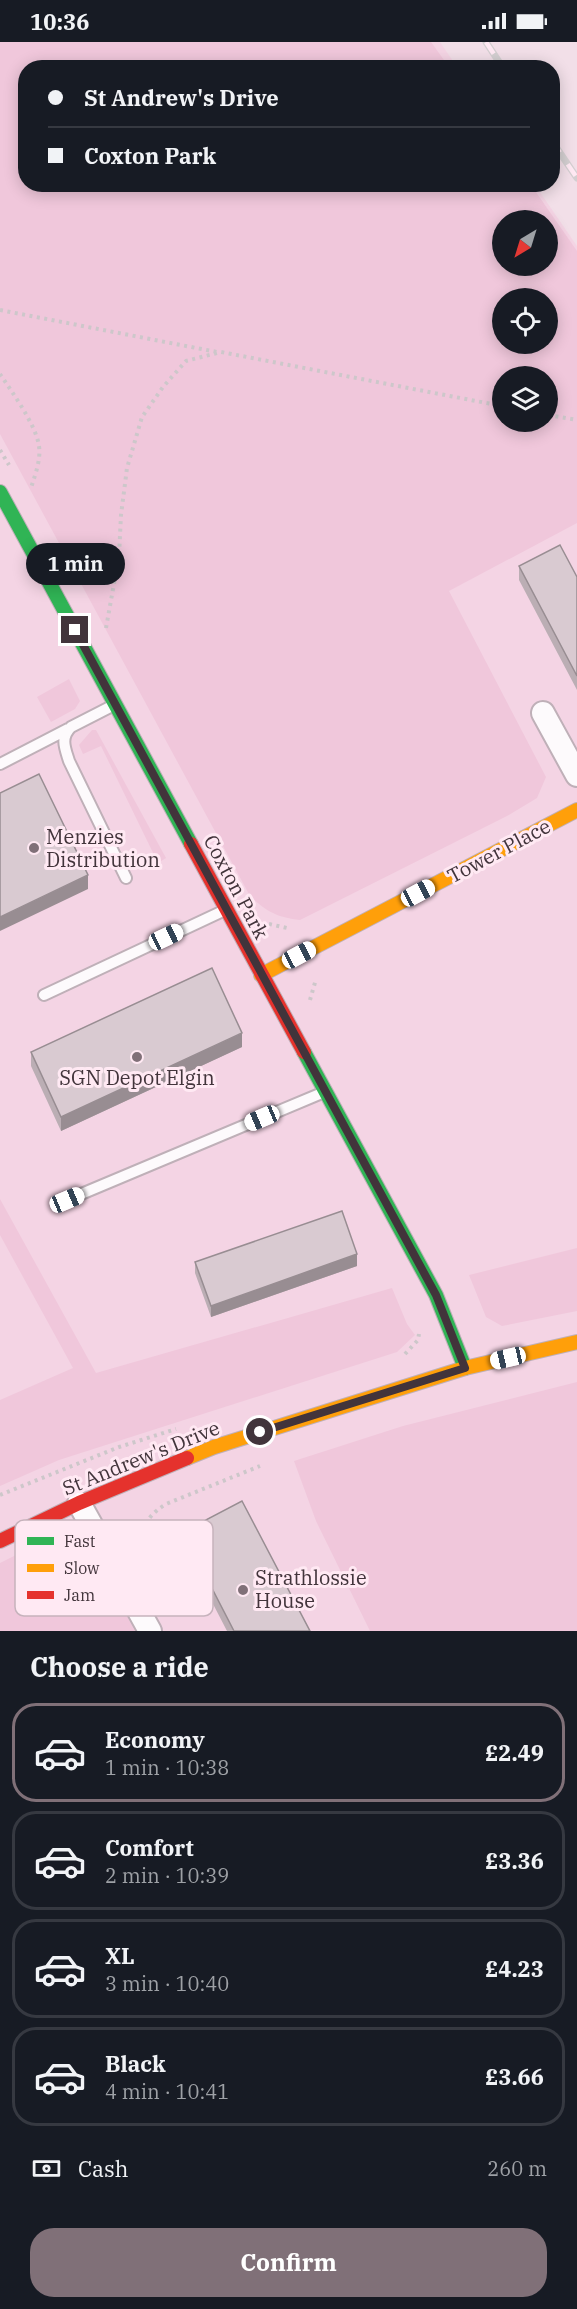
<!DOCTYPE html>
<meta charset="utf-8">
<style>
body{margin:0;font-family:"IBM Plex Serif",serif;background:#242831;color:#f1f3f6;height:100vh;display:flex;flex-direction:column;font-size:22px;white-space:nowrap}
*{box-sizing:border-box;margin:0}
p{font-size:20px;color:#9ea1a6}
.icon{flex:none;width:33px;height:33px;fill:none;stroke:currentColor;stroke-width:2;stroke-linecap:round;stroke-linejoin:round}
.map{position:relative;height:1589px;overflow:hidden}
.panel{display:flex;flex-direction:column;background:#171b24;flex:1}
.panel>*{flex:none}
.banner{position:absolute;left:18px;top:18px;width:542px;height:132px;border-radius:24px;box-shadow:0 3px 15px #0003;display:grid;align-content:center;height:132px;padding:0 30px;background:#171b24}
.needle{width:39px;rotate:218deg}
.fabs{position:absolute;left:492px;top:168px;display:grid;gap:12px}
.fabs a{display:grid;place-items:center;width:66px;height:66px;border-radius:50%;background:#171b24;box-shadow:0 3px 15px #0003;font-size:30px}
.end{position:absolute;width:27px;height:27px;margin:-14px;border:8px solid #42343b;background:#fff;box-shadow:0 0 0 3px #fff}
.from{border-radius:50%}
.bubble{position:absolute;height:42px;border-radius:21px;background:#171b24;box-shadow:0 3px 15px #0003;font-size:20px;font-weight:800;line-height:42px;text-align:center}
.car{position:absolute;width:18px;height:36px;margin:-18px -9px;border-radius:8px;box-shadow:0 0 4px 2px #0007;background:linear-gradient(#fff 24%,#345 0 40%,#fff 0 76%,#345 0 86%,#fff 0)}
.banner b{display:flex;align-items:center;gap:21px;height:57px;font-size:22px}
.banner b+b{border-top:2px solid #363941}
.banner i{width:15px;height:15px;background:#f1f3f6}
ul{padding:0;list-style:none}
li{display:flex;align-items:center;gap:18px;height:99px;margin:0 12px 9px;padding:0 18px;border:3px solid #363941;border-radius:24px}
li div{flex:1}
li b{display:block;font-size:22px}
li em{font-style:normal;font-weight:800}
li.active{border-color:#807078}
li>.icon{width:54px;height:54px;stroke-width:1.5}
h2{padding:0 30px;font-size:27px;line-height:72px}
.pay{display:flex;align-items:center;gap:15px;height:66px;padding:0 30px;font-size:22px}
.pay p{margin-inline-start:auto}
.action{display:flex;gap:12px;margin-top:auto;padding:12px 30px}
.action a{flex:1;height:69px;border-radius:24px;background:#807078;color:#fff;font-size:24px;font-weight:800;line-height:69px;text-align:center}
.status{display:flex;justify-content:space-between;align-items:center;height:42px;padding:0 30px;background:#171b24;direction:ltr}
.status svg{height:16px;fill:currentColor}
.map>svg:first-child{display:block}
.built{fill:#f4d4e4;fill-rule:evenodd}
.green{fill:#f0c7db;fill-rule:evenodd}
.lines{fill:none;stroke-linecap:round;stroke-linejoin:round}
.lane-casing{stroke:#bfb0b8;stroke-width:14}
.street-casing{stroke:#bfb0b8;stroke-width:26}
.fast-casing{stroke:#bfb0b8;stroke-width:16}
.slow-casing{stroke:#bfb0b8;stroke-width:16}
.jam-casing{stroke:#bfb0b8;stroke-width:16}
.path{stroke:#cdc7ca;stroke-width:4;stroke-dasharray:3 4.5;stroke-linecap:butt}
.lane{stroke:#fdfafc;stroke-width:10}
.street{stroke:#fdfafc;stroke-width:22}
.fast{stroke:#30b455;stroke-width:14}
.slow{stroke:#ff9f0a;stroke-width:14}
.jam{stroke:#e5322d;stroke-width:14}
.rail-casing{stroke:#d4cfd1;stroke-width:7}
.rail{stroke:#ffe9f3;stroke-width:4.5;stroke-dasharray:14;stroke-linecap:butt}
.wall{fill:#bbaeb4}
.shaded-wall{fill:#988d92}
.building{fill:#d9cad1;stroke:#988d92;stroke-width:1.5}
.route{stroke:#42343b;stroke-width:8}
.poi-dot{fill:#807078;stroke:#ffe9f3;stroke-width:2}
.labels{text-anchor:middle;stroke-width:6;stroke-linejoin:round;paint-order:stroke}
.poi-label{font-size:20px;fill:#42343b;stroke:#ffe9f3;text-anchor:start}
.street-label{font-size:20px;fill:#42343b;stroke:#ffe9f3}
.key{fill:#ffe9f3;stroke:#c6b3bc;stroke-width:1.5}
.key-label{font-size:16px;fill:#42343b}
</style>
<div class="status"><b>10:36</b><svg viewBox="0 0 49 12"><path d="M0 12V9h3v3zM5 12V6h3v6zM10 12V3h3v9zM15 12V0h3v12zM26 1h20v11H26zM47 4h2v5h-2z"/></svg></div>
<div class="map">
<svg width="577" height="1589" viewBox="0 0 577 1589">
<rect width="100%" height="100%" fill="#f2dfe8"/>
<path class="built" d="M0,0H440L457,25L26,26V142L535,143L577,204V1589H0ZM502,178H548V224H502ZM502,256H548V302H502ZM502,334H548V380H502Z"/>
<path class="green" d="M0,0H431L449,25L26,26V142L531,143L577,209V481L449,549L546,735L537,756L507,774L300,878C277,875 267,870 250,854L0,392ZM502,178H548V224H502ZM548,256V302H502V256ZM548,334V380H502V334Z
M69,637L80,659L75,667L51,680L37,655Z
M92,688H96L166,816L158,821L101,704L83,712L79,703Z
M0,1157L96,1331L392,1246L407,1282L415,1293L397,1310L59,1418L0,1444V1358L73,1326L0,1193Z
M577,1206V1269L502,1284L486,1275L469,1233Z
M577,1340V1589H370L316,1479L294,1419L403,1384Z
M53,1500L84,1509L98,1522L135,1589H0V1521L38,1502Z"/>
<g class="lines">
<g class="lane-casing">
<path id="lane" d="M114,663L71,685C60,696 65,706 69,719L126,836
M0,722L68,687
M44,953L223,869
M67,1158L322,1051"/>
</g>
<g class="street-casing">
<path id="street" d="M543,671L577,733
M79,1461L150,1589"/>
</g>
<g class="fast-casing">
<path id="fast" d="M0,450L191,802
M304,1010L436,1253L465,1326"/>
</g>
<g class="slow-casing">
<path id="slow" d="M261,933L577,768
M187,1416L214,1405L465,1326L577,1300"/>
</g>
<g class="jam-casing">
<path id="jam" d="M191,802L304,1010
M0,1499L79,1461L187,1416"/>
</g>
<path class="path" d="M0,268L217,310
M0,332C12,350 36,383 39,404C41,418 35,433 31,446
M548,373L577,378
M0,408L9,423
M106,586L119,514L121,473L127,426L142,375L163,345L186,319L221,310L502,364
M269,882L287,886
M310,958L316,937
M405,1312L418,1298L419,1292
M0,1453L119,1405L176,1387
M41,1514C68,1513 84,1527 97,1549
M168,1566C156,1529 117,1492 166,1462L260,1424"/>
<use href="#lane" class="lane"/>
<use href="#street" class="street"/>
<use href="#fast" class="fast"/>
<use href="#slow" class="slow"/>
<use href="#jam" class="jam"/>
<g class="rail-casing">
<path id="rail" d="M486,0L503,26
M552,99L577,136"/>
</g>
<use href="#rail" class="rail"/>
</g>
<path class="wall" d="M519,524L577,535V648L519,538Z
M242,1005L61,1089L31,1024V1010Z
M195,1220L357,1224L211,1275L195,1231Z
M183,1490L310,1589H227L183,1504Z"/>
<path class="shaded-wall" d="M88,833V847L0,889V875Z
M242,991V1005L61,1089V1075Z
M357,1212V1224L211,1275V1264Z"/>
<path class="building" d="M560,503L577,535V634L519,524Z
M39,732L88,833L0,875V751Z
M212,926L242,991L61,1075L31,1010Z
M342,1169L357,1212L211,1264L195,1220Z
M242,1459L310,1589H234L183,1490Z"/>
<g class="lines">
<path class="route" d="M75,588L436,1253L465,1326L260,1390"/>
</g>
<g class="poi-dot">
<circle cx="34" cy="806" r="6"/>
<circle cx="137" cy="1015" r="6"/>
<circle cx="243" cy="1548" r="6"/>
</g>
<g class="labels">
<g class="poi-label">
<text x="46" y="802">Menzies<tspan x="46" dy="23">Distribution</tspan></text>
<text x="137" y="1043" text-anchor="middle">SGN Depot Elgin</text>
<text x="255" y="1543">Strathlossie<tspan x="255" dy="23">House</tspan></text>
</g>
<g class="street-label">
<text transform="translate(499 809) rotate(-28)" y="7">Tower Place</text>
<text transform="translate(236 845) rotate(62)" y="7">Coxton Park</text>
<text transform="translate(141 1416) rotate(-22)" y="7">St Andrew's Drive</text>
</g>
</g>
<rect x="15" y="1478" width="198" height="96" rx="9" class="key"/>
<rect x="27" y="1495" width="27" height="8" fill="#30b455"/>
<rect x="27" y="1522" width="27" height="8" fill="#ff9f0a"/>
<rect x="27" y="1549" width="27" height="8" fill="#e5322d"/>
<g class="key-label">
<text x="64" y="1505">Fast</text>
<text x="64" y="1532">Slow</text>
<text x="64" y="1559">Jam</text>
</g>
</svg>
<div class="fabs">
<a><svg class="needle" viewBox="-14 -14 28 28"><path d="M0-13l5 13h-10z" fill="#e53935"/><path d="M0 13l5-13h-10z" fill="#9ea1a6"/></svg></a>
<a><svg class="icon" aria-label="locate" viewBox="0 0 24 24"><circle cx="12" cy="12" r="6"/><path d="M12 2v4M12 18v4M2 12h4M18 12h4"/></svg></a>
<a><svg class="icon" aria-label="layers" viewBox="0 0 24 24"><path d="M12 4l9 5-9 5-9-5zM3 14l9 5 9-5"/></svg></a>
</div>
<i class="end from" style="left:260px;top:1390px"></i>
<i class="end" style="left:75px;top:588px"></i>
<div class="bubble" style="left:26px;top:501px;width:99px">1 min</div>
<i class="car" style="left:418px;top:851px;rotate:62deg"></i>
<i class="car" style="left:166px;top:895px;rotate:65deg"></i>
<i class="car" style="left:299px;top:913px;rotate:62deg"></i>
<i class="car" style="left:262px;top:1076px;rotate:247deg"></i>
<i class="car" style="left:67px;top:1158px;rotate:67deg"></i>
<i class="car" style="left:508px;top:1316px;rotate:257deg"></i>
<div class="banner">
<b><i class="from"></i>St Andrew's Drive</b>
<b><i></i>Coxton Park</b>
</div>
</div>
<section class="panel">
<h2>Choose a ride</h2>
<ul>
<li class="active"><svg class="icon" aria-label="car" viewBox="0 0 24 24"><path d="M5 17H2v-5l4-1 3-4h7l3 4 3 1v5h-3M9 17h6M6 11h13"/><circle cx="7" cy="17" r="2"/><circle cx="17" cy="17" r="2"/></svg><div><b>Economy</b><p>1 min · 10:38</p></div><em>£2.49</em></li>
<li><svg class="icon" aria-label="car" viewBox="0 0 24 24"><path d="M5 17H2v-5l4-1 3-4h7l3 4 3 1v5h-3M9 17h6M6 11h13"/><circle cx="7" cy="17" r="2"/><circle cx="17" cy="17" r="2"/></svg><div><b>Comfort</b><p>2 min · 10:39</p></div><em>£3.36</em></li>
<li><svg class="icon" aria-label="car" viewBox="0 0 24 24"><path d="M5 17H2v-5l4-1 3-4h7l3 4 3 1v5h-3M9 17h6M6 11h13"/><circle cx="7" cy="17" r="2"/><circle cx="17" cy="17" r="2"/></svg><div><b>XL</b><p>3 min · 10:40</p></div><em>£4.23</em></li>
<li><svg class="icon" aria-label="car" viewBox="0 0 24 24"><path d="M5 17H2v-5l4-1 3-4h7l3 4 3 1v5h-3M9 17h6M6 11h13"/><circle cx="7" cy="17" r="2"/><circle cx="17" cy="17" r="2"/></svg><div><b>Black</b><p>4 min · 10:41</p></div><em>£3.66</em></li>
</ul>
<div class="pay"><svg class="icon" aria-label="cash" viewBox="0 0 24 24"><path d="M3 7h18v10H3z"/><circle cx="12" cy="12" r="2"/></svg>Cash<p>260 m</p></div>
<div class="action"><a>Confirm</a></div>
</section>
